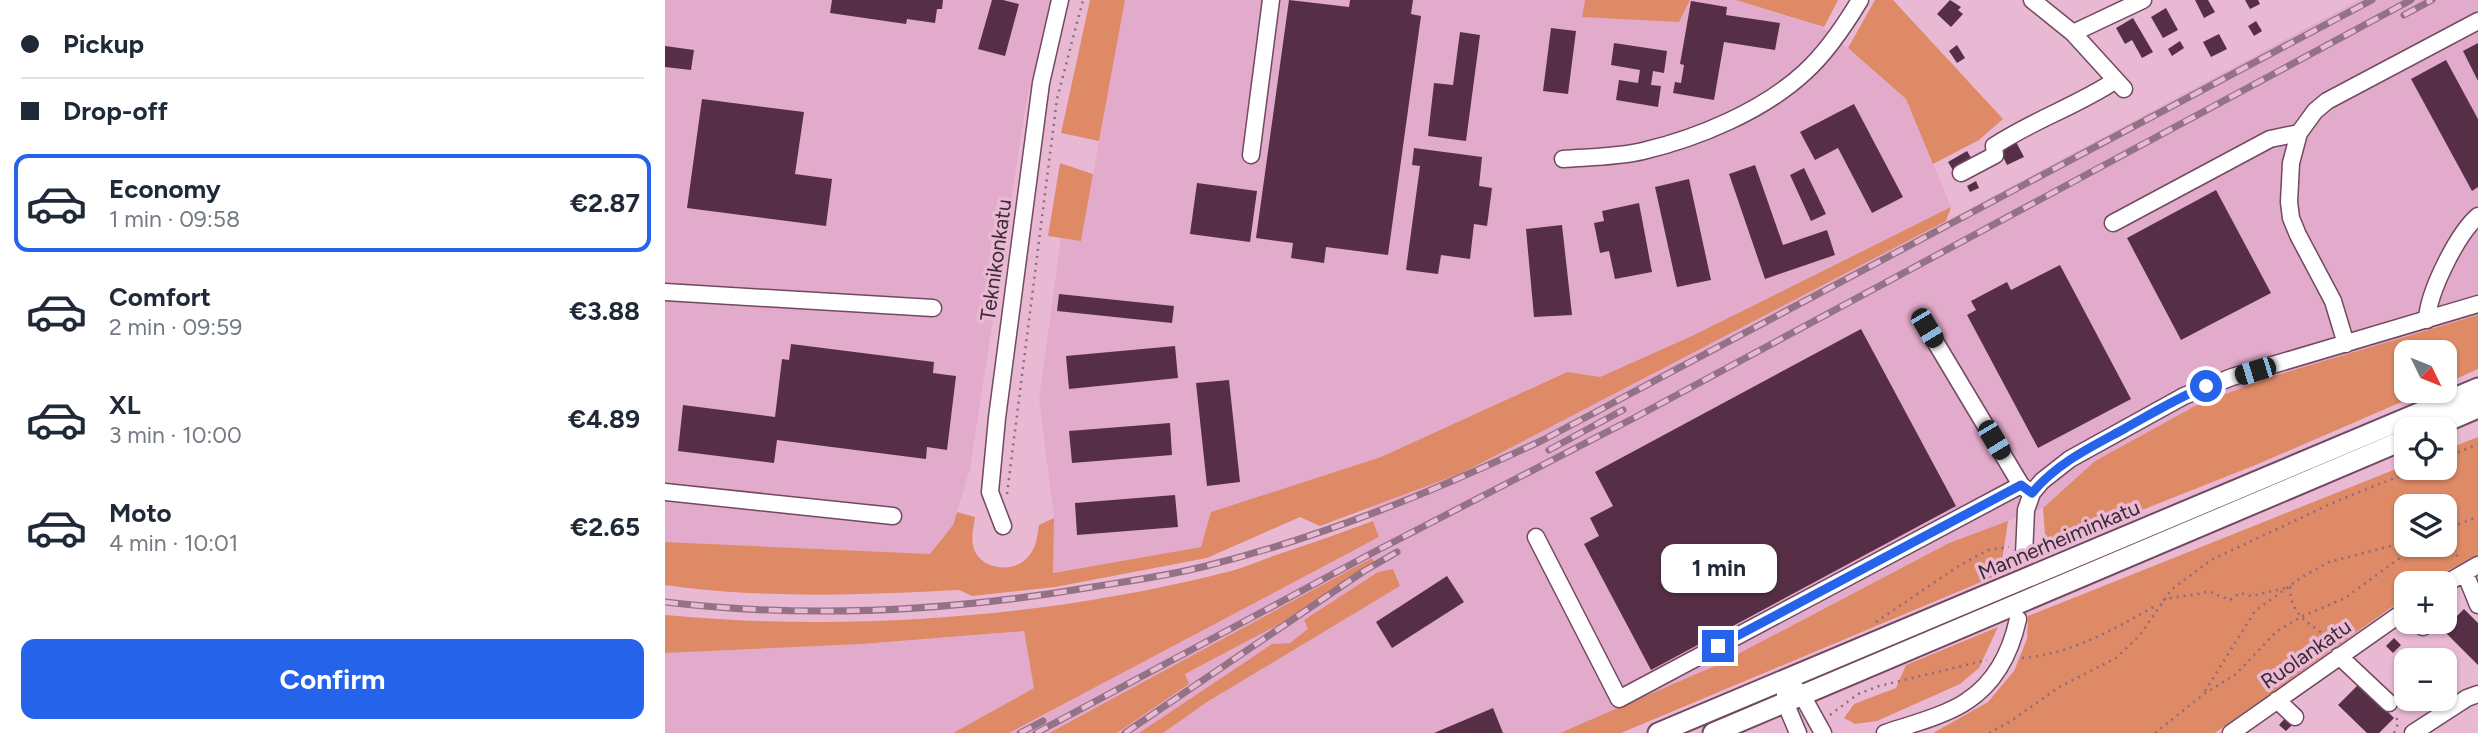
<!DOCTYPE html>
<meta charset="utf-8">
<style>
body{margin:0;font-family:Figtree,sans-serif;background:#f2f2f3;color:#1f2937;height:100vh;display:flex;flex-direction:column;font-size:26px;white-space:nowrap}
*{box-sizing:border-box;margin:0}
p{font-size:23px;color:#747a83}
.icon{flex:none;width:38px;height:38px;fill:none;stroke:currentColor;stroke-width:2;stroke-linecap:round;stroke-linejoin:round}
.map{position:relative;flex:1;overflow:hidden}
.sheet{display:flex;flex-direction:column;background:#fff;width:665px}
.sheet>*{flex:none}
.guide{display:grid;align-content:center;height:154px;padding:0 21px;background:#fff}
.needle{width:46px;rotate:133deg}
.fabs{position:absolute;left:1729px;top:340px;display:grid;gap:14px}
.fabs a{display:grid;place-items:center;width:63px;height:63px;border-radius:14px;background:#fff;box-shadow:0 2px 5px #0004;font-size:35px}
.end{position:absolute;width:32px;height:32px;margin:-16px;border:9px solid #2563eb;background:#fff;box-shadow:0 0 0 4px #fff}
.from{border-radius:50%}
.bubble{position:absolute;height:49px;border-radius:14px;background:#fff;box-shadow:0 2px 5px #0004;font-size:23px;font-weight:700;line-height:49px;text-align:center}
.car{position:absolute;width:21px;height:42px;margin:-21px -10px;border-radius:9px;box-shadow:0 0 5px 2px #0007;background:linear-gradient(#222 24%,#8ab4d8 0 40%,#222 0 76%,#8ab4d8 0 86%,#222 0)}
.guide b{display:flex;align-items:center;gap:24px;height:66px;font-size:26px}
.guide b+b{border-top:2px solid #e0e1e3}
.guide i{width:18px;height:18px;background:#1f2937}
ul{padding:0;list-style:none}
li{display:flex;align-items:center;gap:21px;height:98px;margin:0 14px 10px;padding:0 7px;border:4px solid transparent;border-radius:14px}
li div{flex:1}
li b{display:block;font-size:26px}
li em{font-style:normal;font-weight:700}
li.selected{border-color:#2563eb}
li>.icon{width:63px;height:63px;stroke-width:1.5}
.action{display:flex;gap:14px;margin-top:auto;padding:14px 21px}
.action a{flex:1;height:80px;border-radius:14px;background:#2563eb;color:#fff;font-size:28px;font-weight:700;line-height:80px;text-align:center}
main{display:flex;flex:1;min-height:0}
.map>svg:first-child{display:block}
.built{fill:#e3abcb}
.green{fill:#de8a66;fill-rule:evenodd}
.building{fill:#562f47}
.lines{fill:none;stroke-linecap:round;stroke-linejoin:round}
.minor-casing{stroke:#724961;stroke-width:19}
.major-casing{stroke:#724961;stroke-width:23}
.path{stroke:#8b6b7e;stroke-width:2.5;stroke-dasharray:2 5;stroke-linecap:butt}
.minor{stroke:#fff;stroke-width:16}
.major{stroke:#fff;stroke-width:19}
.rail-casing{stroke:#937285;stroke-width:7}
.rail{stroke:#e9b9d4;stroke-width:4.5;stroke-dasharray:13;stroke-linecap:butt}
.route{stroke:#2563eb;stroke-width:9}
.labels{text-anchor:middle;stroke-width:7;stroke-linejoin:round;paint-order:stroke}
.street-label{font-size:21px;fill:#3c2a35;stroke:#e9b9d4}
</style>
<main>
<section class="sheet">
<div class="guide">
<b><i class="from"></i>Pickup</b>
<b><i></i>Drop-off</b>
</div>
<ul>
<li class="selected"><svg class="icon" aria-label="car" viewBox="0 0 24 24"><path d="M5 17H2v-5l4-1 3-4h7l3 4 3 1v5h-3M9 17h6M6 11h13"/><circle cx="7" cy="17" r="2"/><circle cx="17" cy="17" r="2"/></svg><div><b>Economy</b><p>1 min · 09:58</p></div><em>€2.87</em></li>
<li><svg class="icon" aria-label="car" viewBox="0 0 24 24"><path d="M5 17H2v-5l4-1 3-4h7l3 4 3 1v5h-3M9 17h6M6 11h13"/><circle cx="7" cy="17" r="2"/><circle cx="17" cy="17" r="2"/></svg><div><b>Comfort</b><p>2 min · 09:59</p></div><em>€3.88</em></li>
<li><svg class="icon" aria-label="car" viewBox="0 0 24 24"><path d="M5 17H2v-5l4-1 3-4h7l3 4 3 1v5h-3M9 17h6M6 11h13"/><circle cx="7" cy="17" r="2"/><circle cx="17" cy="17" r="2"/></svg><div><b>XL</b><p>3 min · 10:00</p></div><em>€4.89</em></li>
<li><svg class="icon" aria-label="car" viewBox="0 0 24 24"><path d="M5 17H2v-5l4-1 3-4h7l3 4 3 1v5h-3M9 17h6M6 11h13"/><circle cx="7" cy="17" r="2"/><circle cx="17" cy="17" r="2"/></svg><div><b>Moto</b><p>4 min · 10:01</p></div><em>€2.65</em></li>
</ul>
<div class="action"><a>Confirm</a></div>
</section>
<div class="map">
<svg width="1813" height="733" viewBox="0 0 1813 733">
<rect width="100%" height="100%" fill="#e9b9d4"/>
<path class="built" d="M0,0H386L361,104L305,469L288,525L265,554L0,542Z
M460,0H920L917,16L1014,22L1025,0H1071L1159,28L1241,99L1286,207L1029,335L935,377L901,372L716,457L547,512L536,547L387,573L389,518L374,399L396,238L416,240Z
M1694,0H1813V315L1602,378L1530,406L1430,461L1378,508L1284,543L1052,665L895,733H498L542,702L735,586L728,569L713,572L640,620L644,629L625,643L607,644L474,733H452L524,684L520,674L611,626L708,562L707,558L384,733H344L714,537L703,508L797,473L1281,221Z
M359,631L369,688L288,733H0V653L197,644Z"/>
<path class="green" d="M425,0H460L434,141L396,133Z
M920,0H1025L1014,22L917,17Z
M1071,0H1173L1159,27Z
M1210,0H1228L1338,119L1314,140L1268,164L1241,99L1183,48Z
M395,163L428,174L416,241L383,236Z
M1286,207L1281,221L797,473L655,526L635,517L542,558L390,587L307,596L294,590C197,595 97,599 0,585V542L265,554L288,525L292,512L310,517C309,525 306,537 308,545C312,568 344,574 360,560C371,550 372,538 374,525L389,518L388,573L536,547L546,512L716,457L902,372L935,377L1029,335Z
M1813,315V369L1780,384V352H1741V390H1764L1593,464L1381,548L1378,508L1430,461L1530,406L1602,378Z
M1813,437V557L1771,576L1761,583H1741V597L1550,733H1268L1323,702L1349,671L1362,639L1363,616L1741,465V467H1780V450ZM1741,506H1780V544H1741Z
M708,521L714,537L344,733H288L369,688L359,631L197,644L0,653V615C184,632 379,618 558,573C575,569 592,562 608,556C642,545 675,533 708,521Z
M1343,521L1335,574L956,733H895L1052,665L1284,543Z
M707,558L709,562L611,626L520,674L524,684L452,733H384Z
M728,569L735,586L542,702L498,733H474L607,644L625,643L643,629L639,620L713,572Z
M1333,627L1314,668L1295,684L1212,721L1190,724L1179,718L1189,704L1231,688L1241,665Z"/>
<path class="building" d="M167,0H278L277,9H272L270,23L242,19L241,24L165,13Z
M327,0H338L354,4L340,56L313,49Z
M624,0L684,7L685,0H748L746,14L756,16L723,255L661,247L659,263L626,258L628,243L591,238Z
M1285,0L1296,7L1293,10L1298,14L1286,27L1272,14Z
M1530,0H1543L1550,12L1539,18Z
M1580,0H1593L1595,4L1585,9Z
M1026,1L1062,7L1061,15L1115,23L1110,50L1059,42L1049,100L1008,93L1010,82L1016,83L1019,65L1015,64Z
M1501,8L1513,30L1498,38L1486,17Z
M1468,18L1488,52L1477,58L1467,40L1460,44L1451,28Z
M1591,21L1597,31L1589,36L1583,26Z
M886,28L911,31L903,94L878,91Z
M795,32L815,35L801,141L763,136L769,83L788,85Z
M1554,34L1562,49L1546,57L1538,42Z
M1515,41L1519,48L1507,56L1503,49Z
M949,43L1002,51L999,73L988,71L986,85L996,86L993,107L951,100L954,80L973,83L975,70L946,65Z
M1813,43V81L1798,51Z
M1292,45L1300,58L1292,63L1284,51Z
M0,46L29,50L26,70L0,67Z
M1781,60L1813,119V187L1807,191L1746,79Z
M37,99L139,112L130,174L167,179L161,226L22,208Z
M1189,104L1238,197L1207,213L1173,148L1150,160L1135,132Z
M1349,138L1359,157L1342,165L1333,146Z
M749,148L817,157L814,186L827,188L822,226L809,224L805,259L776,255L773,274L741,270L755,166L747,165Z
M1302,151L1308,161L1289,172L1283,162Z
M1090,165L1118,245L1162,230L1170,255L1100,279L1064,174Z
M1139,168L1161,214L1146,221L1125,175Z
M1024,179L1046,280L1012,287L990,187Z
M1311,181L1314,188L1305,192L1302,186Z
M532,183L592,191L585,242L525,234Z
M1551,190L1606,293L1516,340L1462,238Z
M974,203L987,272L950,279L944,251L935,253L929,223L939,221L937,211Z
M897,225L907,315L869,317L861,229Z
M1395,265L1466,399L1373,448L1302,315L1311,310L1306,301L1342,282L1346,290Z
M394,294L509,306L507,323L392,311Z
M1196,329L1291,506L986,670L919,544L934,536L925,518L948,506L930,472Z
M126,344L269,362L268,373L291,376L282,450L262,447L261,459L112,440L109,463L13,451L18,405L110,417L117,359L124,360Z
M510,346L513,378L404,389L401,356Z
M564,380L575,482L542,486L531,383Z
M505,423L507,455L407,463L404,431Z
M510,495L513,527L412,535L410,503Z
M782,576L799,602L727,648L711,622Z
M1799,609L1813,623V665L1778,630Z
M1729,638L1736,645L1728,653L1721,646Z
M1694,684L1729,718L1714,733H1702L1673,705Z
M828,708L838,733H769Z
M1622,716L1629,723L1621,731L1614,725Z"/>
<g class="lines">
<g class="minor-casing">
<path id="minor" d="M1367,0L1408,33L1459,89
M1408,33L1478,0
M586,155L606,0
M898,159C924,157 953,157 978,151C1033,138 1098,111 1140,72C1162,52 1180,25 1195,0
M1296,173L1330,155L1329,146C1368,120 1412,106 1451,80
M1448,223L1605,139L1634,133
M0,292L268,308
M1762,320C1763,293 1792,234 1813,216
M1262,328L1356,485L1362,490
M1681,344L1668,301L1633,235L1626,218L1624,202L1626,163L1634,133L1650,111L1662,101L1813,21
M0,492L228,516
M338,526L325,492L332,418L376,83L395,0
M871,537L954,699L1356,485
M1359,555L1361,510L1367,493L1377,481L1405,459L1519,396L1567,377L1813,304
M1800,573L1813,605
M1780,584L1813,565
M1757,621L1758,627
M1674,656L1724,703
M1130,688L1137,695L1158,733
M1120,691V702L1133,733
M1612,700L1630,717
M1220,733C1244,725 1282,715 1302,701C1331,682 1346,651 1353,619
M1566,733L1741,610
M1748,733L1802,698L1813,694"/>
</g>
<g class="major-casing">
<path id="major" d="M1764,429L1813,408
M993,733L1813,388
M1048,733L1741,439"/>
</g>
<path class="path" d="M1780,458L1813,444
M342,494L392,99L418,0
M1780,529L1794,560
M1780,529L1813,517
M1498,600C1513,595 1528,597 1543,591L1565,600L1575,593L1587,596L1625,587C1625,619 1649,624 1669,643
M1211,622L1295,565L1323,550L1344,547
M1357,658C1407,654 1449,629 1492,605
M1540,691L1590,611L1637,577L1664,562L1741,542
M1165,715L1193,694L1214,686L1322,660
M1324,733L1346,721L1394,687L1451,658L1475,635L1506,590L1546,560L1674,500L1758,467
M1490,733L1539,694L1571,674L1612,631L1636,617L1680,598L1754,544
M1729,733L1733,724L1731,715"/>
<use href="#minor" class="minor"/>
<use href="#major" class="major"/>
<g class="rail-casing">
<path id="rail" d="M1739,15L1767,0
M884,450L958,410
M0,602C142,619 287,611 427,587C464,581 501,576 537,567C655,538 768,492 878,440L1707,0
M355,733L378,721
M371,733L709,552L969,418L1746,0
M460,733L699,571L732,552"/>
</g>
<use href="#rail" class="rail"/>
</g>
<g class="lines">
<path class="route" d="M1053,646L1356,485L1367,493C1392,463 1426,447 1459,429C1486,414 1512,398 1541,386"/>
</g>
<g class="labels">
<g class="street-label">
<text transform="translate(331 260) rotate(-82)" y="7">Teknikonkatu</text>
<text transform="translate(1394 540) rotate(-23)" y="7">Mannerheiminkatu</text>
<text transform="translate(1641 654) rotate(-35)" y="7">Ruolankatu</text>
</g>
</g>
</svg>
<div class="fabs">
<a><svg class="needle" viewBox="-14 -14 28 28"><path d="M0-13l5 13h-10z" fill="#e53935"/><path d="M0 13l5-13h-10z" fill="#747a83"/></svg></a>
<a><svg class="icon" aria-label="locate" viewBox="0 0 24 24"><circle cx="12" cy="12" r="6"/><path d="M12 2v4M12 18v4M2 12h4M18 12h4"/></svg></a>
<a><svg class="icon" aria-label="layers" viewBox="0 0 24 24"><path d="M12 4l9 5-9 5-9-5zM3 14l9 5 9-5"/></svg></a>
<a>+</a>
<a>−</a>
</div>
<i class="end from" style="left:1541px;top:386px"></i>
<i class="end" style="left:1053px;top:646px"></i>
<div class="bubble" style="left:996px;top:544px;width:116px">1 min</div>
<i class="car" style="left:1262px;top:328px;rotate:149deg"></i>
<i class="car" style="left:1590px;top:371px;rotate:253deg"></i>
<i class="car" style="left:1329px;top:440px;rotate:149deg"></i>
</div>
</main>
